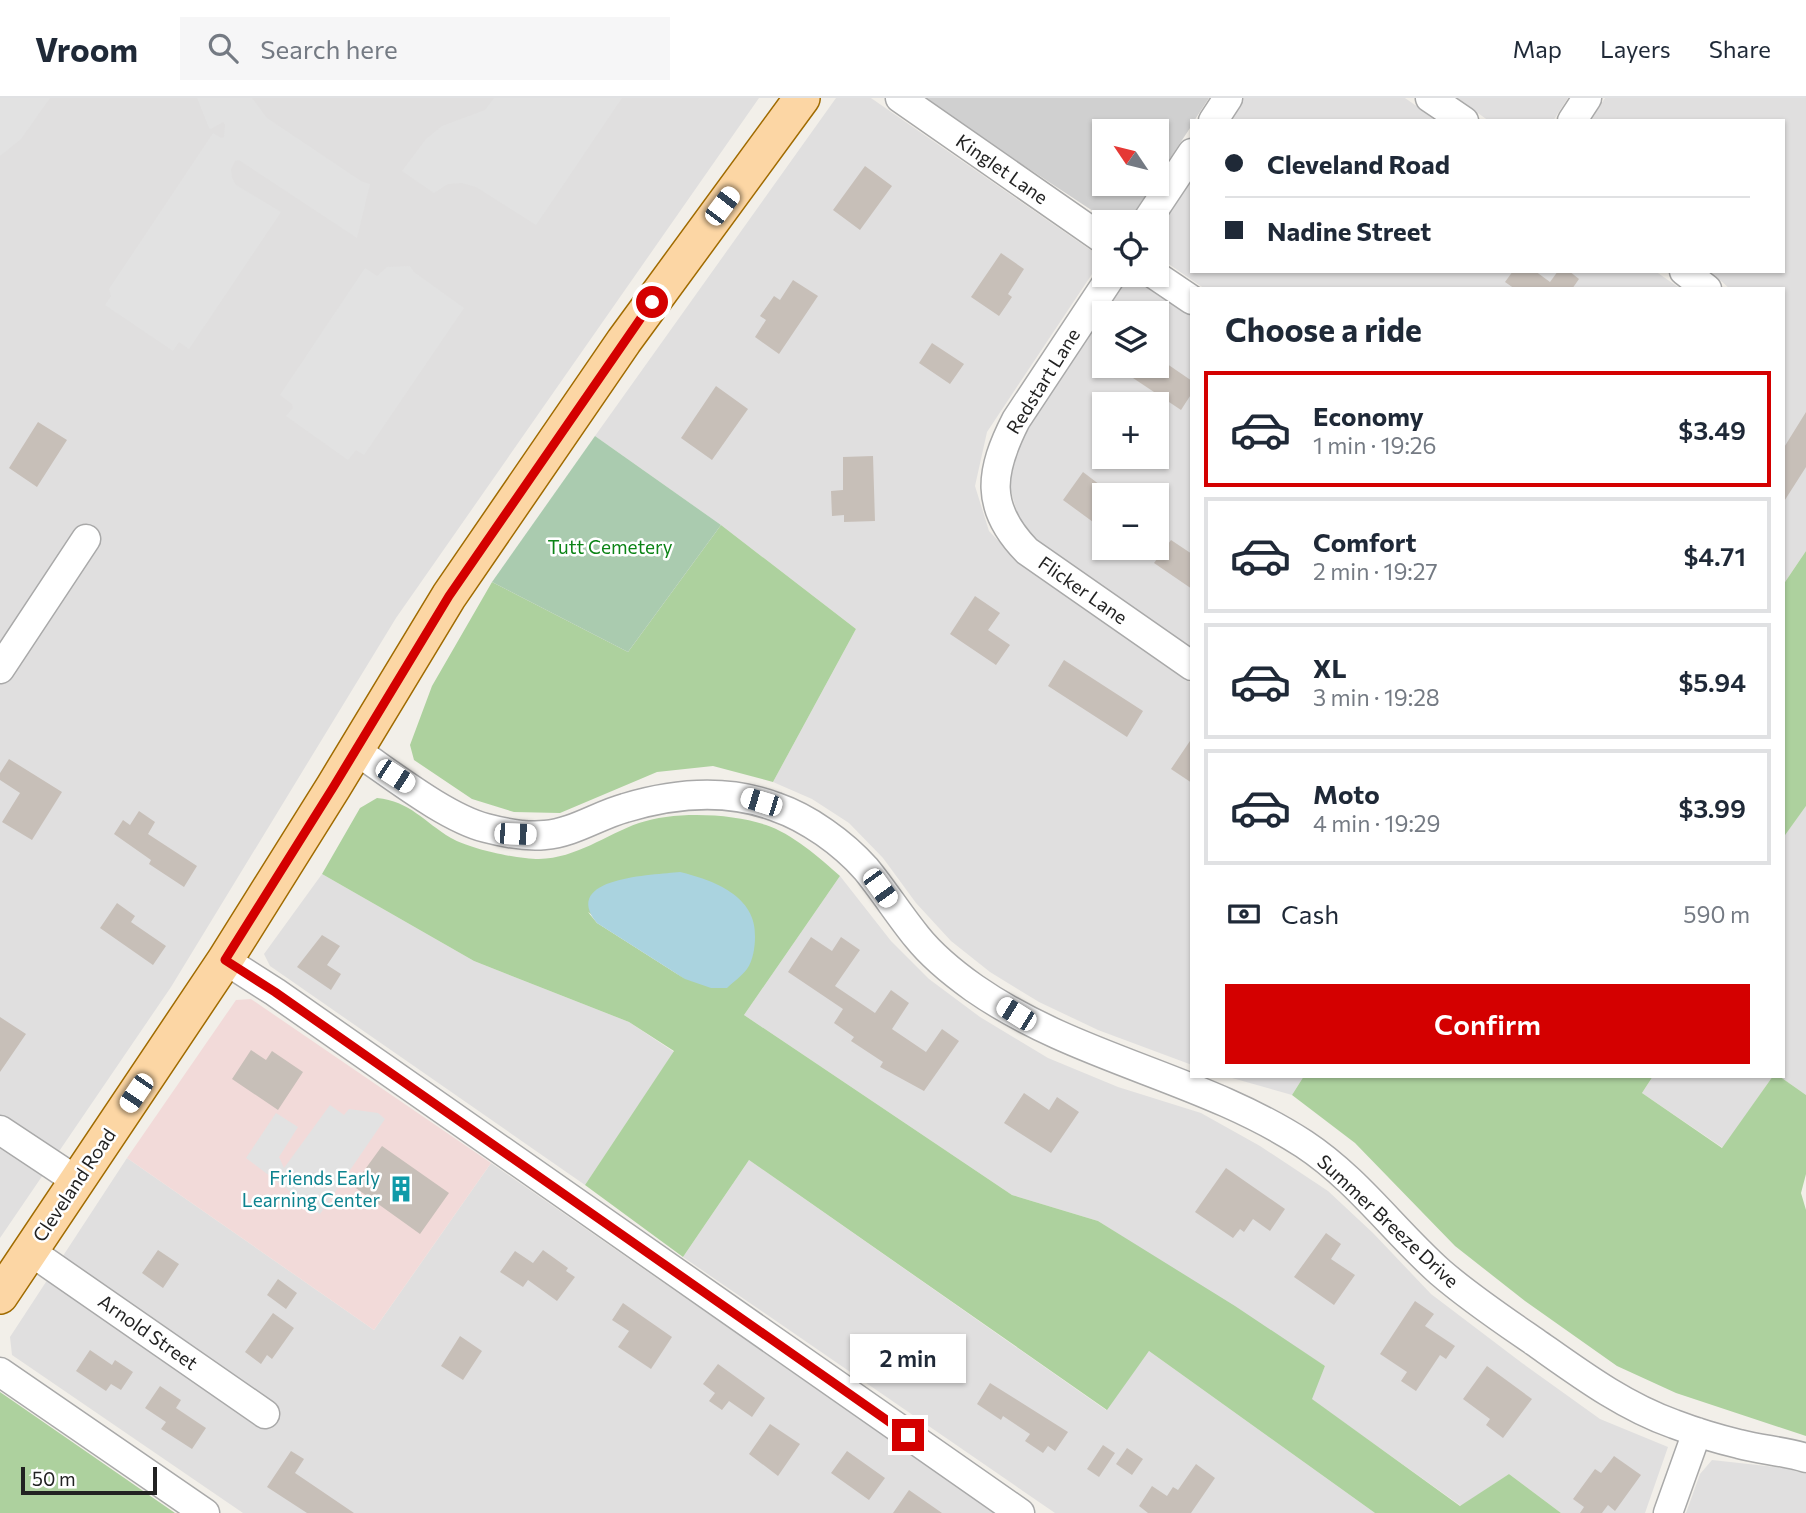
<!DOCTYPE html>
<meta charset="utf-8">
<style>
body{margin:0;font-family:Commissioner,sans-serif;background:#f6f6f7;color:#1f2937;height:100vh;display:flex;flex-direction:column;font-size:26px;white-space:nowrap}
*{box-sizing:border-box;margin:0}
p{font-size:23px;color:#747a83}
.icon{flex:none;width:38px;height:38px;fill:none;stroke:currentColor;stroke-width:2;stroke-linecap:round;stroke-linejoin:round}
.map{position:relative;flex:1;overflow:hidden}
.sheet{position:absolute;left:1190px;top:189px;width:595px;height:791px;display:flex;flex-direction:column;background:#fff;border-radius:0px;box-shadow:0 2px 5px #0004}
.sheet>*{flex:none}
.banner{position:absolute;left:1190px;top:21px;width:595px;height:154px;border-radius:0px;box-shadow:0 2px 5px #0004;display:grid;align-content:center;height:154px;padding:0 35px;background:#fff}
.needle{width:46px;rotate:305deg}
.buttons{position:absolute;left:1092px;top:21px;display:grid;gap:14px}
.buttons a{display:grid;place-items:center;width:77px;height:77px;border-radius:0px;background:#fff;box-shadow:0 2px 5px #0004;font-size:35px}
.scale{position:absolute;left:21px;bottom:18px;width:136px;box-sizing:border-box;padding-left:7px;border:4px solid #222;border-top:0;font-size:19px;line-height:24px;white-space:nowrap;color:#222;-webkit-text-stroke:5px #fff;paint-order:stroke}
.end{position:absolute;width:32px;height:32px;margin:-16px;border:9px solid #d40000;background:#fff;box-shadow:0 0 0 4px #fff}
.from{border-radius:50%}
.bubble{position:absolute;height:49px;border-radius:0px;background:#fff;box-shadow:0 2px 5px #0004;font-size:23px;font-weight:600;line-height:49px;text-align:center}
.car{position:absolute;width:21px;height:42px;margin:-21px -10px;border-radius:9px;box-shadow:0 0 5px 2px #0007;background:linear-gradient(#fff 24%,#345 0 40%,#fff 0 76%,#345 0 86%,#fff 0)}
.banner b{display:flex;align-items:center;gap:24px;height:66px;font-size:26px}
.banner b+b{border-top:2px solid #e0e1e3}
.banner i{width:18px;height:18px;background:#1f2937}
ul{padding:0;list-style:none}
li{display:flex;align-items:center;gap:21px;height:116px;margin:0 14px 10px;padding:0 21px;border:4px solid #e0e1e3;border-radius:0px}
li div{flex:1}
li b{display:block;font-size:26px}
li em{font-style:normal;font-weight:600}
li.active{border-color:#d40000}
li>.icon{width:63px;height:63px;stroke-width:1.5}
h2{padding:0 35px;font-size:32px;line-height:84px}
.pay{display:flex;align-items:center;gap:18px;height:77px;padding:0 35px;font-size:26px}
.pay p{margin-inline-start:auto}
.button{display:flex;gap:14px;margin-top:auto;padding:14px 35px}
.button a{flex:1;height:80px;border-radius:0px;background:#d40000;color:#fff;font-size:28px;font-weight:600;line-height:80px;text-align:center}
header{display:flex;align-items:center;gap:42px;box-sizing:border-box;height:98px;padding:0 35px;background:#fff;border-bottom:2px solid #e0e1e3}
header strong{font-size:33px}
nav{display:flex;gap:38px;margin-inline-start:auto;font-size:24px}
.search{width:490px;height:63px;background:#f6f6f7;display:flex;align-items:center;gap:18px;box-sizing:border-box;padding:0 24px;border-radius:0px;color:#747a83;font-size:26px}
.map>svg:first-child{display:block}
.residential{fill:#e0dfdf;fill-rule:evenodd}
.commercial{fill:#f2dad9}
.religious{fill:#d0d0d0}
.forest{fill:#add19e;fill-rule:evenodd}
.cemetery{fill:#aacbaf}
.parking{fill:#e2e2e2}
.water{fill:#aad3df}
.building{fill:#c7bfb8}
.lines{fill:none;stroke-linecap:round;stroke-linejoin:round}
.minor-casing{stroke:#a9a9a9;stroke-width:31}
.major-casing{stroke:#a06b00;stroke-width:38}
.minor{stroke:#fff;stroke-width:28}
.major{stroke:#fcd6a4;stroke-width:35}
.route{stroke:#d40000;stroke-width:9}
.labels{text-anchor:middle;stroke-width:5;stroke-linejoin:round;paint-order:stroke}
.street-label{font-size:19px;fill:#222;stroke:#fff}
.park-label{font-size:19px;fill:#0c8416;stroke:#fff}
.culture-label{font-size:19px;fill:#0d838f;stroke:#fff;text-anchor:end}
</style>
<header>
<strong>Vroom</strong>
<div class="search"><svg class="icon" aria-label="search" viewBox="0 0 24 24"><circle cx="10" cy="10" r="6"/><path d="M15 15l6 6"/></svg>Search here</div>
<nav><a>Map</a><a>Layers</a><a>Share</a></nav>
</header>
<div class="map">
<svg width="1806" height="1415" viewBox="0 0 1806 1415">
<rect width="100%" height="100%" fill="#f2efe9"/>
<path class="residential" d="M0,0H759L396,520L171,889L0,1140Z
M836,0H871L1092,153L1096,170L987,334L975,388L989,433L1011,456L1192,586V967L1098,932L1039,904L990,874L951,843L916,805L883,760L849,725L812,701L773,684L856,531L721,427L595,338Z
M1244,0H1405L1438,23H1229Z
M1457,0H1568L1553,23H1489Z
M1605,0H1806V453L1783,487V191H1730L1710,173H1783V23H1590Z
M1192,77V173H1655L1681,191H1205L1157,158V129Z
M1128,178H1138L1192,215V552L1036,442L1018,418L1009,386L1011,359L1025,327ZM1104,215H1157V268H1104ZM1104,306H1157V359H1104ZM1104,397H1157V450H1104Z
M1806,708V997L1779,978H1783V740Z
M322,776L474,863L629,924L674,954L585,1087L270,868L264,856Z
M840,778L891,843L929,881L980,919L1048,960L1118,989L1201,1015L1260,1048L1328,1093L1373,1135L1431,1196L1522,1265L1600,1321L1668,1349L1645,1415H1561L1509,1376L1461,1408L1311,1301L1325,1268L1098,1123L1012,1097L744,917Z
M1225,978H1304L1292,997Z
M1653,978H1773L1723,1050L1642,995Z
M127,1060L374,1232L491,1065L995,1415H243L12,1257L10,1239Z
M749,1062L1106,1312L1149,1253L1375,1415H1055L683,1159Z
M1712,1362L1785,1370L1806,1376V1415H1686L1700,1376Z"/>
<path class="commercial" d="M251,901L491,1065L374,1232L127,1060L236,902Z"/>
<path class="religious" d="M922,0H1209L1194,23H1192V27L1157,80V33H1104V86H1153L1135,113L1120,122L1108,123Z"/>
<path class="forest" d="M721,427L856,531L773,684L713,668L657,674L560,715L514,714L472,701L414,662L410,647L432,588L492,484L628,554Z
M1806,453V708L1783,740V487Z
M377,700C410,703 424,724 451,740C470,751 517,761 539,761C577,760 605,737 639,725C674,713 731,715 766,727C791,735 820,760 840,778L744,917L1012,1097L1098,1123L1235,1208L1325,1268L1312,1301L1460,1408L1509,1376L1561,1415H1375L1149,1253L1107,1312L749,1062L683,1159L585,1087L674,953L629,924L474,863L322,776L360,710ZM588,814L685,881L597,825Z
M1304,978H1653L1642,995L1722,1050L1773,978H1779L1806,997V1076L1801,1095L1806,1112V1338L1676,1295L1617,1268L1525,1203L1455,1148L1355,1045L1292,997Z
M0,1294L175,1415H0Z"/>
<path class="cemetery" d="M595,338L721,427L628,554L492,484Z"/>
<path class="parking" d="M0,0H50L21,41L0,58Z
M197,0H252L267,20L361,83L370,86L357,140L239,62L235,63L231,71L232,80L236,87L281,114L189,251L179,244L173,253L105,207L111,198L109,191L213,35L221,40L224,39L225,27L223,24L211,31L209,30Z
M494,0H622L536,127L476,89L462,85L448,86L434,95L402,73L426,41L442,28L485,12Z
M410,168L414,174L464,210L364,357L356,352L348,362L286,318L293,310L292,306L280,297L365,170L377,178L387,169Z
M330,1007L344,1017L349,1011L378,1015L385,1021L320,1116L246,1060L276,1015L298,1029L279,1059L284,1070Z"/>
<path class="water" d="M680,774C713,782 757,798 755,839C755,849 753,863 747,871C742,878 733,884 727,890H711L685,881L597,825C560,779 653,777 680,774Z"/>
<path class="building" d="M865,68L892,88L860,132L833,112Z
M1001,155L1024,171L1008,196L1012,199L999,218L971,199Z
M1513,173H1535L1550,184L1558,173H1569L1579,181L1572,191H1515L1505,184Z
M793,182L818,198L779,256L755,239L766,222L760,218L774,198L780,202Z
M932,245L964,266L950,286L919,265Z
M1157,259L1192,283V295L1181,312L1115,268H1157Z
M716,288L748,311L712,362L681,340Z
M1806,314V369L1783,405V351Z
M38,324L67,342L37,389L9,370Z
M873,358L875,423L844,424V417L832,418L831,393L843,392V359Z
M1083,374L1104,390V432L1063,402Z
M1171,442L1192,456V491L1154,465Z
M975,498L1000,515L988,532L1010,547L996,567L950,536Z
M1064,562L1143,613L1127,639L1048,588Z
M1192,640V685L1171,671Z
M9,661L62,694L32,742L2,724L20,695L0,682V675Z
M139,713L155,724L148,736L197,768L184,789L149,766L151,762L114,736L123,722L130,727Z
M117,805L135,818L131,824L166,848L153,867L100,830Z
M322,837L340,848L327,867L341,876L331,892L297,869Z
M811,839L832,853L841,839L860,852L835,888L875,915L891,892L909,905L892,931L926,954L942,931L959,943L924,993L880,969L883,964L851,943L854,939L834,925L843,911L788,874Z
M0,919L26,936L0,974Z
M251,952L266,962L272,953L303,974L278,1012L232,981Z
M1024,995L1049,1012L1057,999L1079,1014L1051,1055L1004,1025Z
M382,1048L449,1095L420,1136L353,1088Z
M1226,1070L1285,1111L1270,1133L1253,1121L1244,1134L1240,1131L1233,1140L1195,1114Z
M1326,1135L1341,1146L1331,1161L1355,1177L1334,1207L1294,1179Z
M158,1152L179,1166L163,1190L142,1175Z
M543,1152L568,1170L566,1173L575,1179L557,1203L528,1182L523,1189L500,1174L515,1153L533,1165Z
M278,1181L297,1195L286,1211L267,1197Z
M1415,1203L1434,1216L1425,1228L1455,1248L1446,1261L1440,1257L1416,1293L1401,1283L1407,1274L1380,1256Z
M623,1205L672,1239L651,1271L618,1249L629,1233L612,1222Z
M273,1215L294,1230L272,1261L267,1257L261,1266L245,1254Z
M460,1238L482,1253L463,1282L441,1268Z
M90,1252L112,1267L115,1262L133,1274L121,1292L111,1286L106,1293L76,1273Z
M718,1266L765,1300L752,1319L729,1303L722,1312L709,1303L715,1295L703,1286Z
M1487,1268L1532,1301L1503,1340L1486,1327L1490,1321L1463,1301Z
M990,1285L1068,1334L1055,1353L1048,1348L1043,1355L1025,1343L1030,1336L1003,1318L1001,1322L977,1306Z
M160,1288L181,1302L176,1310L206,1330L192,1351L161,1331L166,1324L145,1310Z
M770,1326L800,1346L778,1378L749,1356Z
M1103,1347L1115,1355L1099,1379L1087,1371Z
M1127,1350L1143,1361L1132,1377L1116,1366Z
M291,1353L304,1361L295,1375L354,1415H307L267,1389Z
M847,1353L885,1380L869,1402L831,1375Z
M1614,1358L1641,1377L1615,1413L1608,1407L1602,1415H1580L1584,1409L1573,1401L1595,1371L1601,1375Z
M1196,1366L1215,1380L1191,1415H1148L1139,1408L1152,1388L1167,1398L1173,1389L1178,1392Z
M909,1392L942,1415H893Z"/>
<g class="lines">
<g class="minor-casing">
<path id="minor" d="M900,0L1104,142
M1430,0L1464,23
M1213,23L1228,0
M1572,23L1587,0
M1146,124L1192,55
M1684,173L1707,191
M1112,177L1016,322C990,373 984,409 1027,453L1192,568
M1155,177L1192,202
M0,571L86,441
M355,652C391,676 446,720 486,730C505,735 526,739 545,737C573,735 599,717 625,710C675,695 726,690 776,709C808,720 843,745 866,771C884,793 899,817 917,839C933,859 953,875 974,890C1076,961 1201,979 1304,1046C1357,1081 1393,1132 1440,1174C1470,1200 1503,1222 1535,1244C1579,1275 1623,1308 1674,1326C1695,1334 1718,1341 1739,1346C1761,1352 1784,1353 1806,1360
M225,862L275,894L1020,1415
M0,1032L77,1083
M30,1153L265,1316
M0,1274L205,1415
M1668,1415L1697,1334"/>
</g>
<g class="major-casing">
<path id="major" d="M0,1198L225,862L334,688L449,498L624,243L802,0"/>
</g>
<use href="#minor" class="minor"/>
<use href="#major" class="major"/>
</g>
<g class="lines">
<path class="route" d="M652,204L449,498L334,688L225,862L275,894L908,1337"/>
</g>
<defs>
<g id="building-bare" transform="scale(2.1)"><path d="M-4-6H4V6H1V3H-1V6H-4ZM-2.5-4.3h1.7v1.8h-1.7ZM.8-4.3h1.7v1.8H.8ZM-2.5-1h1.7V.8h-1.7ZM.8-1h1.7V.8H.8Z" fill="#0f9aa8" stroke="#fff" stroke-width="2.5" paint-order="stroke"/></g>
</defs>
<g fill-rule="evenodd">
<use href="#building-bare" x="401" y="1091"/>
</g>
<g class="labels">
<g class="street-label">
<text transform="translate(1002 71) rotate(35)" y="7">Kinglet Lane</text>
<text transform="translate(1043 283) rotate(-58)" y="7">Redstart Lane</text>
<text transform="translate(1083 492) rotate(35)" y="7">Flicker Lane</text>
<text transform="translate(74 1087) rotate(-56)" y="7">Cleveland Road</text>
<text transform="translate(1388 1123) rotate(43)" y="7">Summer Breeze Drive</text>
<text transform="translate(148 1234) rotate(35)" y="7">Arnold Street</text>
</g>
<g class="park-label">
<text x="610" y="456">Tutt Cemetery</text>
</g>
<g class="culture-label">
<text x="380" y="1087">Friends Early<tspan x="380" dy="22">Learning Center</tspan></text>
</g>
</g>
</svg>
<div class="buttons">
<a><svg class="needle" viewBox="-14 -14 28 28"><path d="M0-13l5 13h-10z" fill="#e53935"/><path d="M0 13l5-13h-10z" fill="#747a83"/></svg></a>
<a><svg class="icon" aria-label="locate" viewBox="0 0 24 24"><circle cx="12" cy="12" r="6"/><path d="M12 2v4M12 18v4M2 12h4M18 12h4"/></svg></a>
<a><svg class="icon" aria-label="layers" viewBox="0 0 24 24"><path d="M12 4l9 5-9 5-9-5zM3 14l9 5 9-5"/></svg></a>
<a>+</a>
<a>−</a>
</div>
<div class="scale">50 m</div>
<i class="end from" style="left:652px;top:204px"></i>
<i class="end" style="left:908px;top:1337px"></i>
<div class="bubble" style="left:850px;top:1236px;width:116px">2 min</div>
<i class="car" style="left:722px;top:108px;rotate:37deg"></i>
<i class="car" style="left:395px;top:678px;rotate:123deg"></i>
<i class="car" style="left:761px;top:704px;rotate:287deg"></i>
<i class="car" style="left:515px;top:736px;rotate:92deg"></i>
<i class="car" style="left:880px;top:790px;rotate:144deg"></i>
<i class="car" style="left:1016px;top:916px;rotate:302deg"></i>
<i class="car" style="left:136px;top:995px;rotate:214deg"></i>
<div class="banner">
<b><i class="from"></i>Cleveland Road</b>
<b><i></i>Nadine Street</b>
</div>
<section class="sheet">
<h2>Choose a ride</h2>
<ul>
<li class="active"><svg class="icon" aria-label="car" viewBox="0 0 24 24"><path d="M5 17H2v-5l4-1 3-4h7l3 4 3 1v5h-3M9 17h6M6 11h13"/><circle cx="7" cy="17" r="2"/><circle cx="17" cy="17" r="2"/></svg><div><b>Economy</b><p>1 min · 19:26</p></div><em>$3.49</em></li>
<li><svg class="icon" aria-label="car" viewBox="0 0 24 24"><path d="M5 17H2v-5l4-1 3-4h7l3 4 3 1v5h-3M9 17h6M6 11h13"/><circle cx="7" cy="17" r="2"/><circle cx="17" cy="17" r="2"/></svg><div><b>Comfort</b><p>2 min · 19:27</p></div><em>$4.71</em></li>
<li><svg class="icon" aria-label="car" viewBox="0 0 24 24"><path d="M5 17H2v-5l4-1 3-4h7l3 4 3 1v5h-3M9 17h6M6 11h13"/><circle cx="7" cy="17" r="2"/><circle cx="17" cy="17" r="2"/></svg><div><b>XL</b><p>3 min · 19:28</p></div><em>$5.94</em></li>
<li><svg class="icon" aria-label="car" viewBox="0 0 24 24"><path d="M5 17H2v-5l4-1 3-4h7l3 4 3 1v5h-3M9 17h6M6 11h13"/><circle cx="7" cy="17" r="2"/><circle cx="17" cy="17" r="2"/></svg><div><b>Moto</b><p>4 min · 19:29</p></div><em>$3.99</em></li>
</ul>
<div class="pay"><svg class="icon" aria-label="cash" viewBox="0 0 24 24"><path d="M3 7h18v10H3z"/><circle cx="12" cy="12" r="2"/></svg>Cash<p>590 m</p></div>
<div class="button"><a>Confirm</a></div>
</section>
</div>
